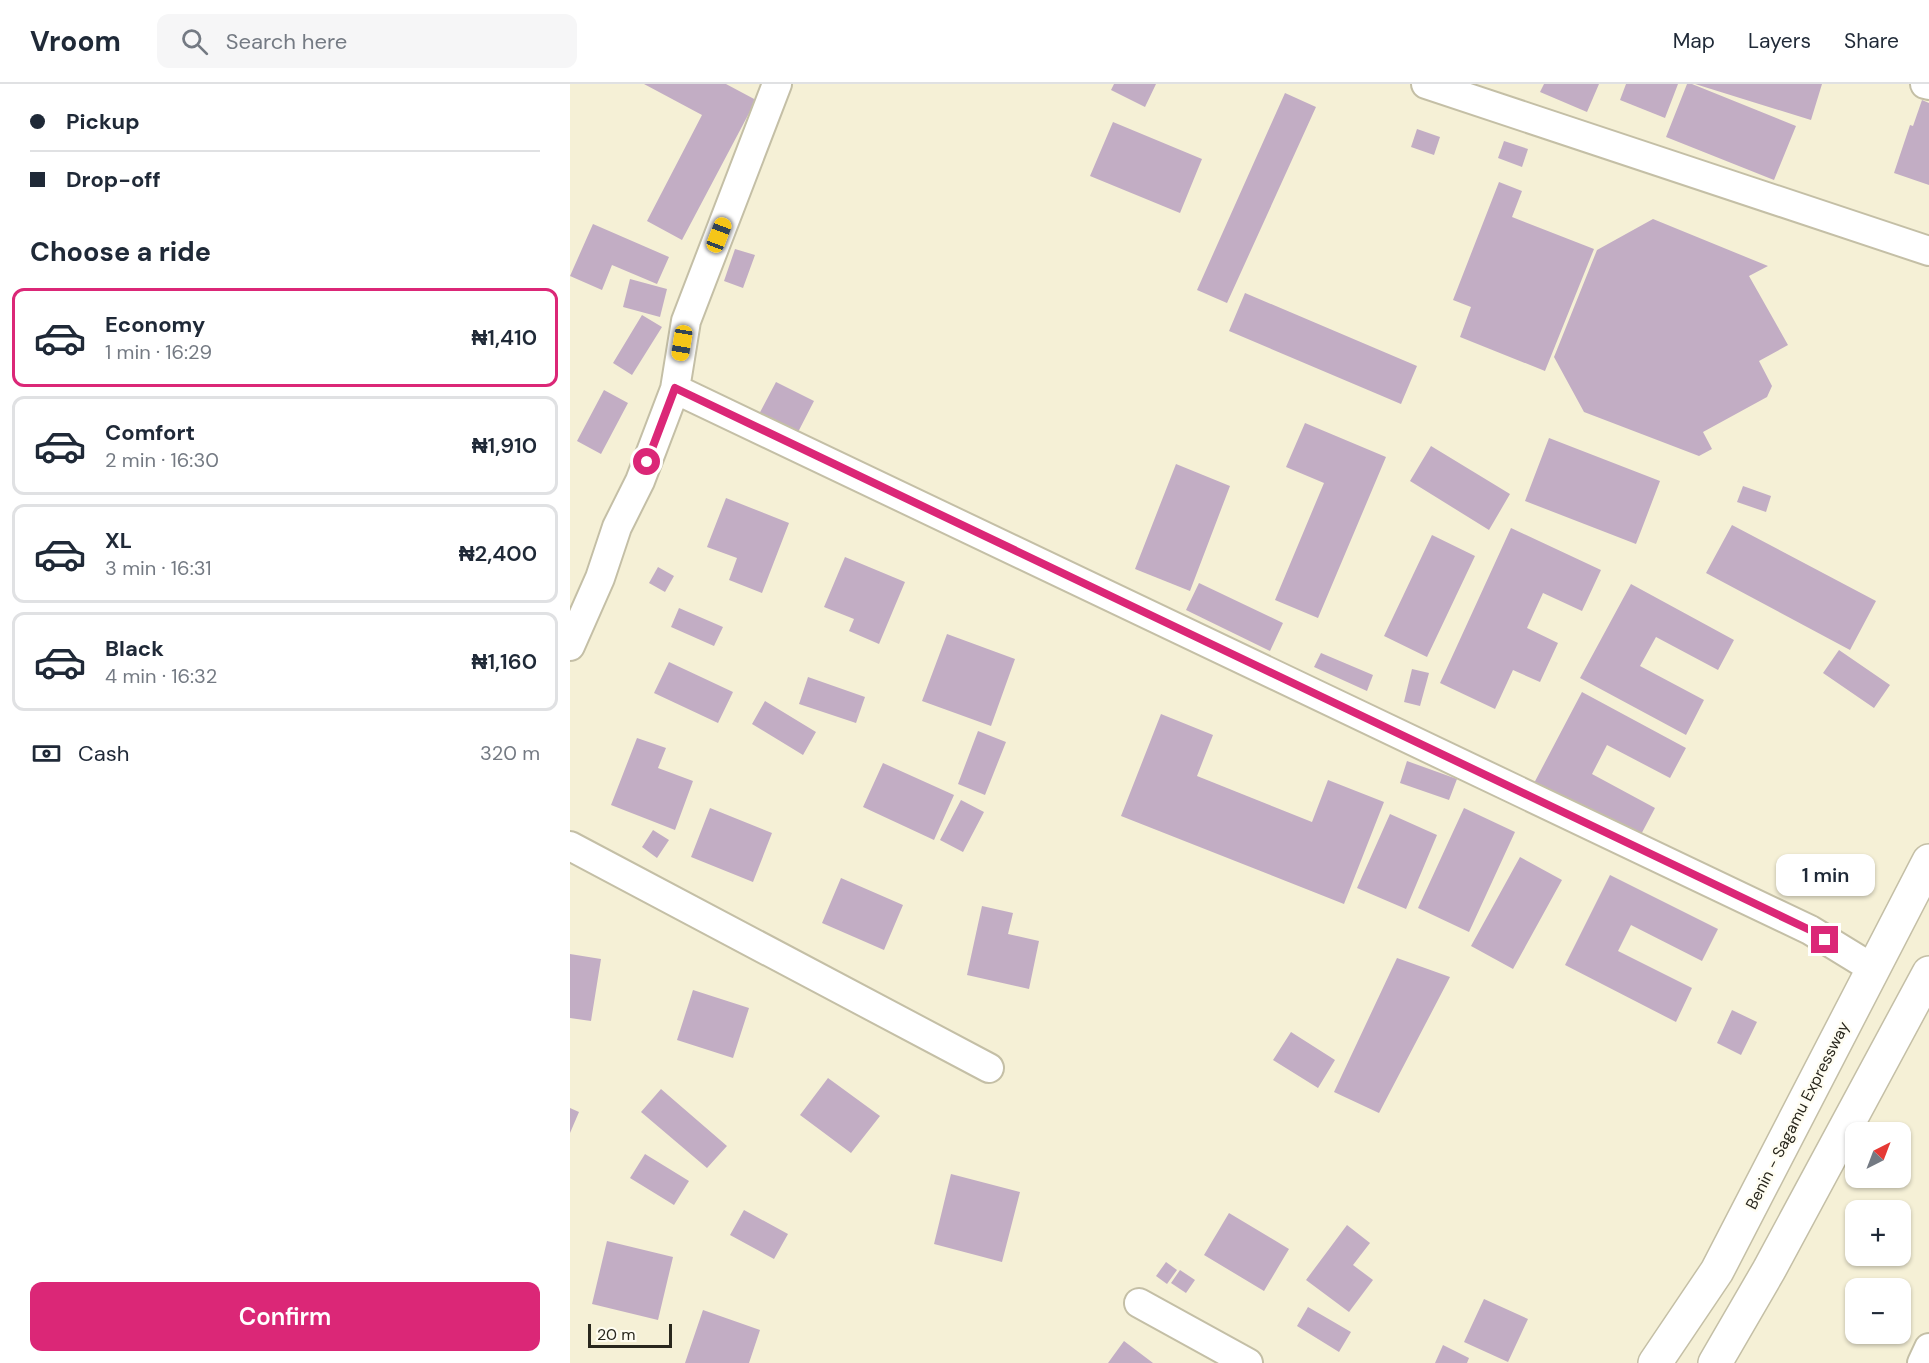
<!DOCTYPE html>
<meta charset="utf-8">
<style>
body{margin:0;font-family:"DM Sans",sans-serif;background:#f6f6f7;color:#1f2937;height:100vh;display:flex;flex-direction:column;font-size:22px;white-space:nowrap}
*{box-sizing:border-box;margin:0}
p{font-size:20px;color:#747a83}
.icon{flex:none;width:33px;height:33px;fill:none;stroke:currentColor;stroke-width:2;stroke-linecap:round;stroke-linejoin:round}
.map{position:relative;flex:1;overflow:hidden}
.panel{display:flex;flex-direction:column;background:#fff;width:570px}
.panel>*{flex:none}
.banner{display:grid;align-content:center;height:132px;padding:0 30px;background:#fff}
.needle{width:39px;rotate:42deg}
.fabs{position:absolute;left:1275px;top:1038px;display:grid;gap:12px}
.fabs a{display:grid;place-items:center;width:66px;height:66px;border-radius:12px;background:#fff;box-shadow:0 2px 4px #0004;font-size:30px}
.scale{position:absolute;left:18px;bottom:15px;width:84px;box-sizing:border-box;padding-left:6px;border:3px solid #29271d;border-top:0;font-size:16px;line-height:21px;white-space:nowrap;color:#29271d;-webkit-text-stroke:4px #fffdf2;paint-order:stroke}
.end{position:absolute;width:27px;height:27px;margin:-14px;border:8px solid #db2777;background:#fff;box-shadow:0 0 0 3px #fff}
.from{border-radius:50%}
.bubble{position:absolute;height:42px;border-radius:12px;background:#fff;box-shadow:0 2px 4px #0004;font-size:20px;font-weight:600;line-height:42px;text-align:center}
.car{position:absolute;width:18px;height:36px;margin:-18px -9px;border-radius:8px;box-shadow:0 0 4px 2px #0007;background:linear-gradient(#f5c518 24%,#345 0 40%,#f5c518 0 76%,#345 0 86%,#f5c518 0)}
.banner b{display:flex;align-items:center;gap:21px;height:57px;font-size:22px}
.banner b+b{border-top:2px solid #e0e1e3}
.banner i{width:15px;height:15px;background:#1f2937}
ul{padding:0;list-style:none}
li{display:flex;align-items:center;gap:18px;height:99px;margin:0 12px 9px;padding:0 18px;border:3px solid #e0e1e3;border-radius:12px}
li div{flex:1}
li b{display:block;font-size:22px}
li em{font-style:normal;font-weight:600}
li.current{border-color:#db2777}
li>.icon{width:54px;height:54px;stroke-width:1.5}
h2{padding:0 30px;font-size:27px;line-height:72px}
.pay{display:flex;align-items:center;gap:15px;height:66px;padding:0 30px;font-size:22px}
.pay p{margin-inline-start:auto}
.primary-button{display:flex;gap:12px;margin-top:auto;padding:12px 30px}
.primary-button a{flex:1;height:69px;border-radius:12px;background:#db2777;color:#fff;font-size:24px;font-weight:600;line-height:69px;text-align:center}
header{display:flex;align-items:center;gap:36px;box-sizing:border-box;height:84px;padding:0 30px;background:#fff;border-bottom:2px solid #e0e1e3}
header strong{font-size:28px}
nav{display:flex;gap:33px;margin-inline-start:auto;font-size:21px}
.search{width:420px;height:54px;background:#f6f6f7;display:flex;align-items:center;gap:15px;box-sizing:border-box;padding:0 21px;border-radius:12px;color:#747a83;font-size:22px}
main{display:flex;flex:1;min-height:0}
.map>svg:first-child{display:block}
.building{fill:#c2adc4}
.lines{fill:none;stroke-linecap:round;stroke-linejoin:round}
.minor-casing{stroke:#c4bfa6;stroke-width:32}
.highway-casing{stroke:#c4bfa6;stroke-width:36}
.minor{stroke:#fff;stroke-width:28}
.highway{stroke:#fff;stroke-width:33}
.route{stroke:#db2777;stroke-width:8}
.labels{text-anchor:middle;stroke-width:5;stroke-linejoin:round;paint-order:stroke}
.street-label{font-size:16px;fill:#29271d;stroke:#fffdf2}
</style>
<header>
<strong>Vroom</strong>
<div class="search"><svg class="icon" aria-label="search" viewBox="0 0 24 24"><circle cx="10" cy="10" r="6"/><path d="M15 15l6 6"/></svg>Search here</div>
<nav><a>Map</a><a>Layers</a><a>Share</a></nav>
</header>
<main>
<section class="panel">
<div class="banner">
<b><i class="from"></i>Pickup</b>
<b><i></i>Drop-off</b>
</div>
<h2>Choose a ride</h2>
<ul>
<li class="current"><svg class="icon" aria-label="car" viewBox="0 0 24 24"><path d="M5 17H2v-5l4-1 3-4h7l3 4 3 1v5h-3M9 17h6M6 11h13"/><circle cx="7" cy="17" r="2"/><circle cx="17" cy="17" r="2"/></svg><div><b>Economy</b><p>1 min · 16:29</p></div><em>₦1,410</em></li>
<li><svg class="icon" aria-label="car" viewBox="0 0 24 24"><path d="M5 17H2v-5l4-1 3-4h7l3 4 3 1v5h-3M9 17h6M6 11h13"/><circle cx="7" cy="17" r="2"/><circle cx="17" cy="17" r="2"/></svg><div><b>Comfort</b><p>2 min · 16:30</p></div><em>₦1,910</em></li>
<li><svg class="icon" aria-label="car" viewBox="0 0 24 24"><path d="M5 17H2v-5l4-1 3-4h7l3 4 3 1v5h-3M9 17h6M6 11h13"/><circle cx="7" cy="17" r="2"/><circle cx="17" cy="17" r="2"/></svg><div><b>XL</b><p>3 min · 16:31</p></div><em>₦2,400</em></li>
<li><svg class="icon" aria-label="car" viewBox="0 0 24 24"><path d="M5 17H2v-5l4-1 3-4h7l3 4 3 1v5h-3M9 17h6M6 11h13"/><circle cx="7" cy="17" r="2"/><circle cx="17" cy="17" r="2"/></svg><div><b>Black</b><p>4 min · 16:32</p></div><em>₦1,160</em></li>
</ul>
<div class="pay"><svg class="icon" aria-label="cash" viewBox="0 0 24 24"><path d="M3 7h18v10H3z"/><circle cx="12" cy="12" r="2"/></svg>Cash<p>320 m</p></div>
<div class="primary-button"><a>Confirm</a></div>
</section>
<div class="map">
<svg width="1359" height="1279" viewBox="0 0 1359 1279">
<rect width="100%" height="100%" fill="#f5f0d6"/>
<path class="building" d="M74,0H156L186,16L112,156L77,137L132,31Z
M544,0H586L575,23L541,6Z
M974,0H1029L1017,28L970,8Z
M1056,0H1108L1095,34L1050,16Z
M1117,0H1122L1226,42L1204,96L1096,53Z
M1125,0H1252L1241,36Z
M715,9L746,23L657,219L627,206Z
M1352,16L1359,19V101L1324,89L1340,41L1343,42Z
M543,38L632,75L610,129L520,92Z
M847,45L870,53L864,71L841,63Z
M934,57L958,65L952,83L928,74Z
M929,98L952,107L942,133L1024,165L975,287L890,253L901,223L883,216Z
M1083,135L1198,182L1179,192L1218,261L1189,277L1202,302L1197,313L1133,348L1142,365L1129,372L1014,328L984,273L1027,166Z
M23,140L99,173L87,200L42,181L32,206L0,192Z
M165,165L185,171L173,204L154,197Z
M60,195L97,205L90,233L53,223Z
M675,209L847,282L831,320L659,247Z
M72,231L92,243L62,291L43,279Z
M206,298L244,317L226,352L188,332Z
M34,306L58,319L31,370L7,357Z
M735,339L816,373L748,534L705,516L754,399L716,383Z
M979,354L1090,397L1066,460L955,417Z
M861,362L940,410L919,446L840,397Z
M606,380L660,402L620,507L565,485Z
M1173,402L1201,412L1196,428L1167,418Z
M156,414L219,439L192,509L159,496L167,474L137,463Z
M1162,441L1306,517L1280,566L1136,489Z
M941,444L1031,486L1012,527L973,509L957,544L988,559L970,598L943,586L925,625L870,599Z
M862,451L905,472L857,573L814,552Z
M275,473L335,498L309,560L279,547L284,535L254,523Z
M88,483L104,492L95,508L79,499Z
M629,499L713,539L700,567L616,526Z
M1061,500L1164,556L1148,586L1086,553L1070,582L1134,616L1116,651L1010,594Z
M109,524L153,543L144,562L101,543Z
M377,550L445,575L421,642L352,617Z
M1269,566L1320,601L1304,624L1253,589Z
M751,569L803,591L797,607L744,583Z
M99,578L163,608L148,639L84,609Z
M842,585L859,589L850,622L834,618Z
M238,593L295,613L286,639L229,620Z
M1012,608L1116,664L1100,694L1037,661L1022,690L1085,724L1067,758L962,703Z
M195,617L246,648L233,671L182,640Z
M591,630L643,651L627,692L742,738L758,696L814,718L774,820L551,732Z
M408,647L436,658L415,711L388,700Z
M67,654L96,664L88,684L123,697L105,746L41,721Z
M837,677L887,695L879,716L830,699Z
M313,679L384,711L364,756L293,723Z
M391,716L414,728L393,768L370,756Z
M140,724L202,749L183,798L121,773Z
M894,724L945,748L899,848L848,824Z
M820,730L867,751L836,825L787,804Z
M83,746L99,756L87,774L72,763Z
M950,773L992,796L943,885L901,862Z
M1040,791L1148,845L1132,877L1061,841L1048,867L1122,904L1106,938L995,881Z
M271,794L333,821L314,866L252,839Z
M412,822L443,829L438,850L469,857L459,905L397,891Z
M0,870L31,875L21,937L0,934Z
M827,874L880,893L809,1029L764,1008Z
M123,906L179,924L163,974L107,956Z
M1162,926L1187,938L1171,971L1147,959Z
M721,948L765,976L748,1004L703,976Z
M258,994L310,1032L281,1069L230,1031Z
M91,1005L157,1062L137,1084L71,1028Z
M0,1024L9,1028L0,1049Z
M75,1070L119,1097L104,1121L60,1094Z
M381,1090L450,1108L432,1178L364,1160Z
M174,1126L218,1150L204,1175L160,1151Z
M659,1129L719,1165L694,1207L634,1171Z
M777,1141L800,1159L783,1181L803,1196L779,1228L736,1196Z
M37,1157L103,1173L88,1236L22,1220Z
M596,1178L607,1186L597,1200L586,1192Z
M610,1186L625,1196L616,1209L601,1199Z
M914,1215L958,1235L938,1278L894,1258Z
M738,1223L781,1248L769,1268L727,1242Z
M133,1226L190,1246L179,1279H115Z
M554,1257L583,1279H538Z
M873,1261L899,1274L897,1279H865Z"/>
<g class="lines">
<g class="minor-casing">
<path id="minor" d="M856,0L1359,167
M1355,0L1359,1
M105,305L1240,846L1302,884
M0,562L30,494L47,443L70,397L105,305L116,237L207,0
M0,762L419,984
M569,1219L678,1279
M1352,1279L1359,1264"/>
</g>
<g class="highway-casing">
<path id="highway" d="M1085,1279L1147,1187L1359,777
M1145,1279L1199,1186L1359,889"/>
</g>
<use href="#minor" class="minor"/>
<use href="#highway" class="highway"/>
</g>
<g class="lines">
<path class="route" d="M77,378L105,304L1240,846L1255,856"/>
</g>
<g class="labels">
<g class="street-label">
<text transform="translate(1227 1031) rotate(-63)" y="6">Benin - Sagamu Expressway</text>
</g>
</g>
</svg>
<div class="fabs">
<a><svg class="needle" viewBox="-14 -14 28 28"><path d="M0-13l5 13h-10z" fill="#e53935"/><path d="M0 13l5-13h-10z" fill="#747a83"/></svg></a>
<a>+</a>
<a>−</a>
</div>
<div class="scale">20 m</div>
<i class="end from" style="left:77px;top:378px"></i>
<i class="end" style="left:1255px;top:856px"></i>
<div class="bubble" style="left:1206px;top:770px;width:99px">1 min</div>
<i class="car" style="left:149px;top:151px;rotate:21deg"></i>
<i class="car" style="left:112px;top:259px;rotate:189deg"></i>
</div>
</main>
